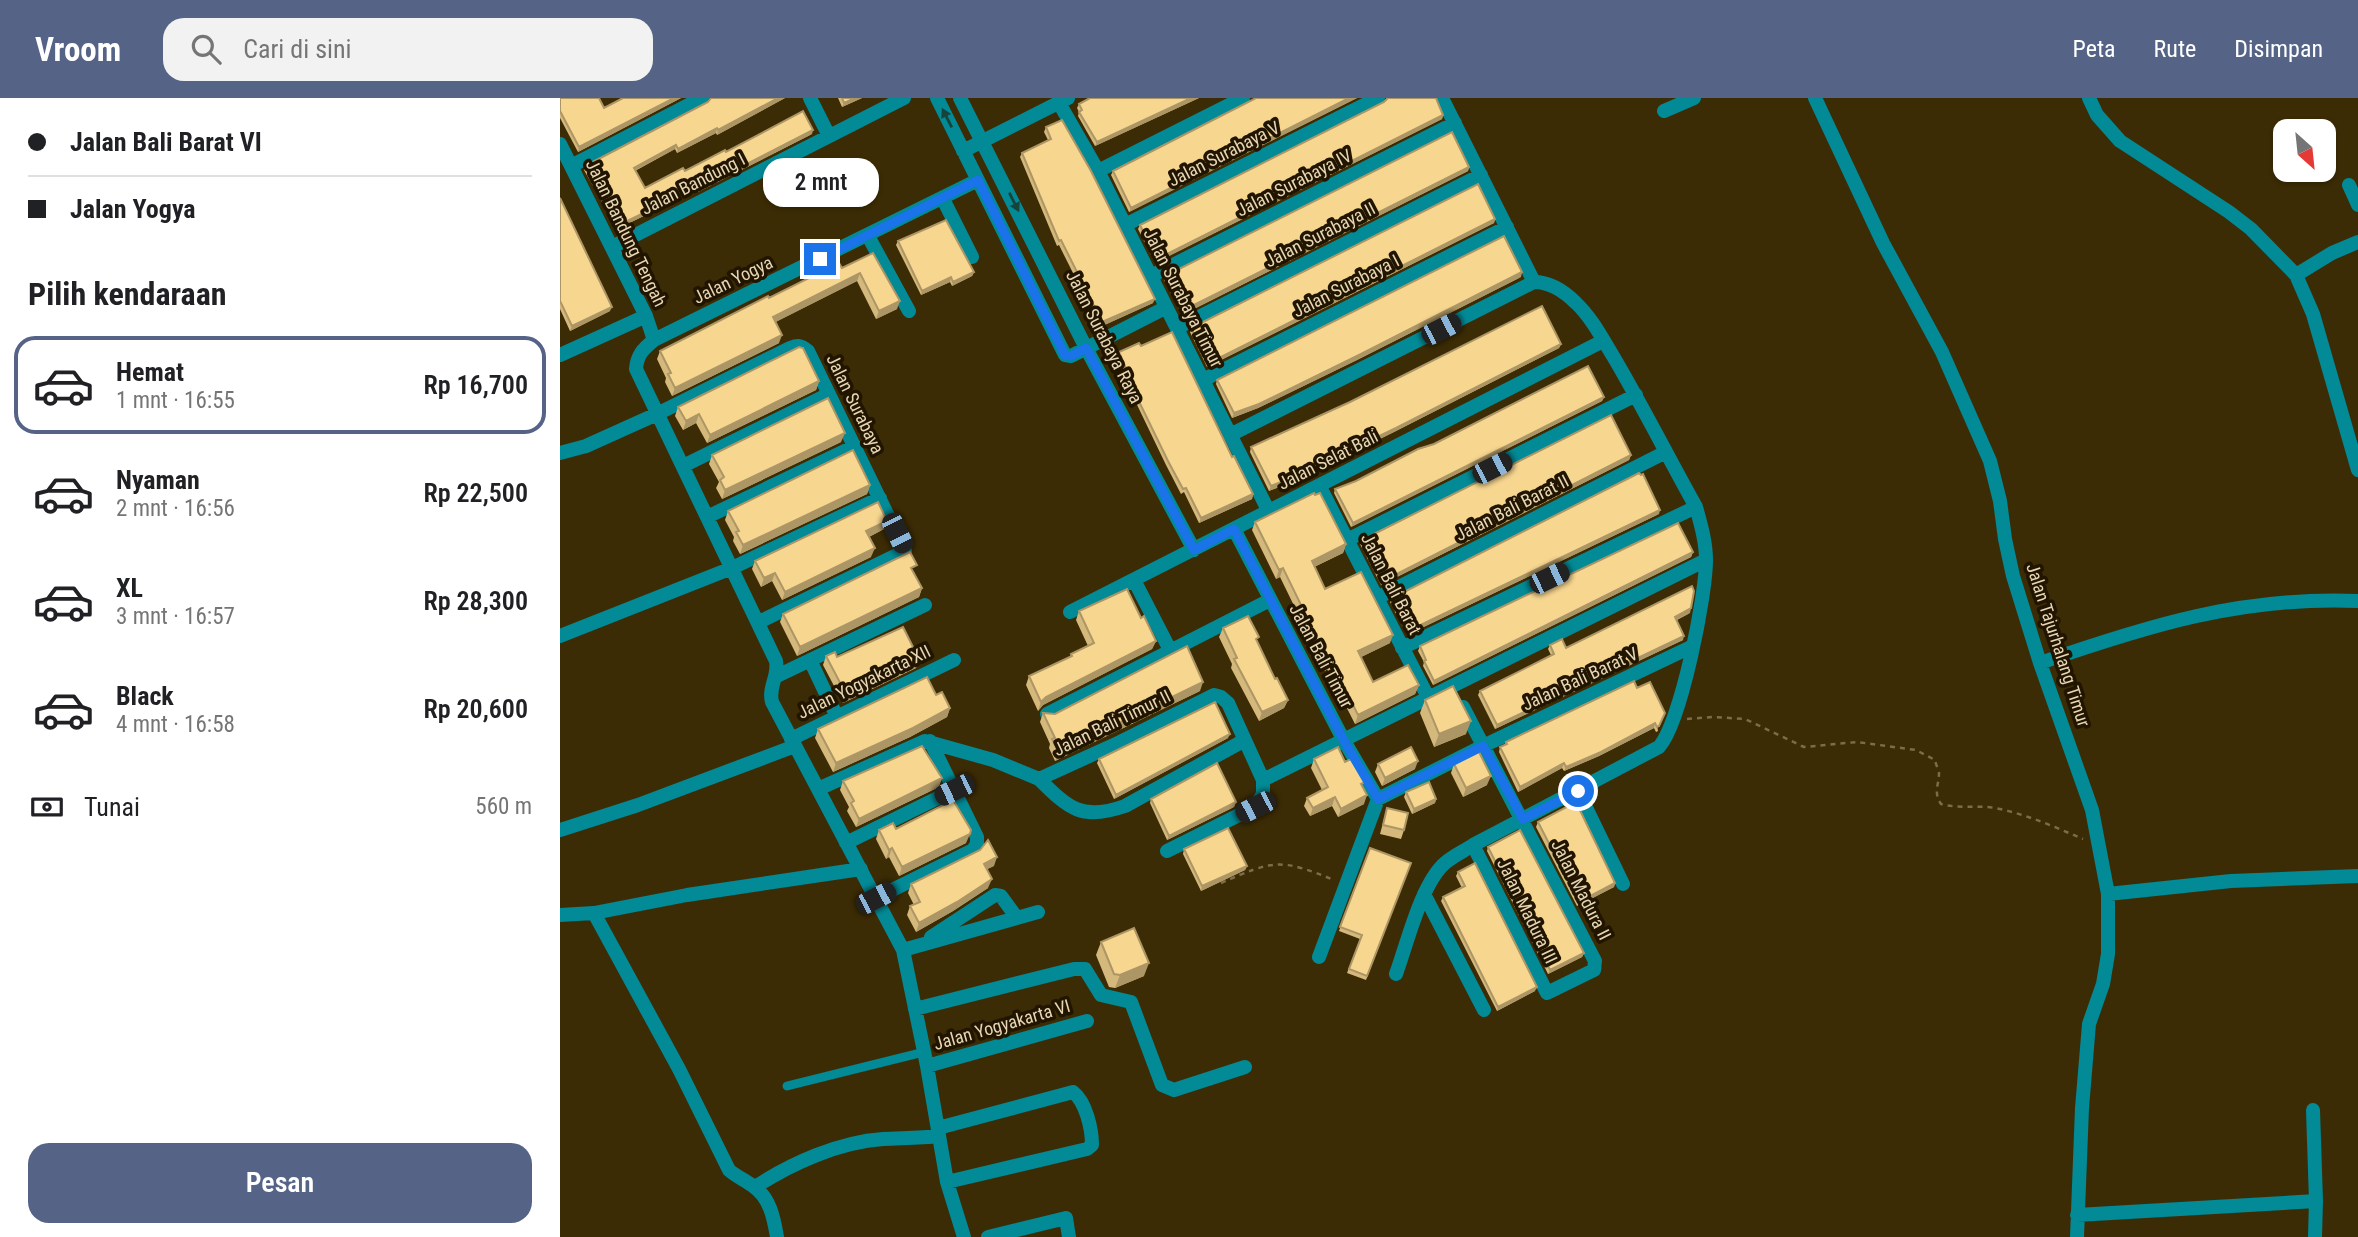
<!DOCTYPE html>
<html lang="id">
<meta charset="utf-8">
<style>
body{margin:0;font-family:"Roboto Condensed",sans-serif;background:#f2f2f2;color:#202124;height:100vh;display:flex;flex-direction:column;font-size:26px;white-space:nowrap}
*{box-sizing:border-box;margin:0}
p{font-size:23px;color:#757577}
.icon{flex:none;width:38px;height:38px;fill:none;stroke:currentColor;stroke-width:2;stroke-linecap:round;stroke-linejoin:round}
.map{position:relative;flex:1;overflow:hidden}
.sheet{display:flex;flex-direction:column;background:#fff;width:560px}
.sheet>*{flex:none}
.guide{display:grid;align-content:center;height:154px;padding:0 28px;background:#fff}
.needle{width:46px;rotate:153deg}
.tools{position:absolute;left:1713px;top:21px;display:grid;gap:14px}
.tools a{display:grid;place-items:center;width:63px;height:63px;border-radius:14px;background:#fff;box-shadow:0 2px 5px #0004;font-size:35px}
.end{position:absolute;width:32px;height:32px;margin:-16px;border:9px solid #1a73e8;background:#fff;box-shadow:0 0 0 4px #fff}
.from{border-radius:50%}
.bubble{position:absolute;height:49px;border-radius:21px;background:#fff;box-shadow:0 2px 5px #0004;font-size:23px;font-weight:600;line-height:49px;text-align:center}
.car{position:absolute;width:21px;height:42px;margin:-21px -10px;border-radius:9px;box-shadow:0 0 5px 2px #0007;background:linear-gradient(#222 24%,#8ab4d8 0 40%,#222 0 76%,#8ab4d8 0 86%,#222 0)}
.guide b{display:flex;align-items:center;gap:24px;height:66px;font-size:26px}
.guide b+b{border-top:2px solid #e0e0e0}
.guide i{width:18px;height:18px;background:#202124}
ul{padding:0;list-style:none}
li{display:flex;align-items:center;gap:21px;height:98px;margin:0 14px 10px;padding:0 14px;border:4px solid transparent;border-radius:21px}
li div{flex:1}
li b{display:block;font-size:26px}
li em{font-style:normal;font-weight:600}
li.on{border-color:#556486}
li>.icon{width:63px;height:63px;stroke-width:1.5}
h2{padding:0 28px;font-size:32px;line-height:84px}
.pay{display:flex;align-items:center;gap:18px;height:77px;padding:0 28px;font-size:26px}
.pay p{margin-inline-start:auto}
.primary-button{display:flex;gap:14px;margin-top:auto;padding:14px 28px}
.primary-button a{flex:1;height:80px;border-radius:21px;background:#556486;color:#fff;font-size:28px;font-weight:600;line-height:80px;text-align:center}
header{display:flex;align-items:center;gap:42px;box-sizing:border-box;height:98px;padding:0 35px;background:#556486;color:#fff}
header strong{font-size:33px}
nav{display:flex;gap:38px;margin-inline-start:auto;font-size:24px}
.search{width:490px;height:63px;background:#f2f2f2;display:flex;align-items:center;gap:18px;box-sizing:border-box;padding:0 24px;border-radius:21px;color:#757577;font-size:26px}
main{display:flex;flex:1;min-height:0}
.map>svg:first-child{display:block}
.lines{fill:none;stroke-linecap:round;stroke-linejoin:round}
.path{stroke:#7c6c47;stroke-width:2.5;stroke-dasharray:5 5;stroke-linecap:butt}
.lane{stroke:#028a96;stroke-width:9}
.street{stroke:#028a96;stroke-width:14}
.wall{fill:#d4b87c}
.shaded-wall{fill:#ad9665}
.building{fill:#f7d690;stroke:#ad9665;stroke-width:2}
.oneway{fill:#15443c}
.route{stroke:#1a73e8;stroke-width:9}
.labels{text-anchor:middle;stroke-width:7;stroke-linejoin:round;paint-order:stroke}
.street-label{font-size:18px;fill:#e6d6b5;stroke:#211500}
</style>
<header>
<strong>Vroom</strong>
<div class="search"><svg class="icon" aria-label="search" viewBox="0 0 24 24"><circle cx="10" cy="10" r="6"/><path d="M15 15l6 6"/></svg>Cari di sini</div>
<nav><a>Peta</a><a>Rute</a><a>Disimpan</a></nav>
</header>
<main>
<section class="sheet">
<div class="guide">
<b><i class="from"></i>Jalan Bali Barat VI</b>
<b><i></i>Jalan Yogya</b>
</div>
<h2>Pilih kendaraan</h2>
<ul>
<li class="on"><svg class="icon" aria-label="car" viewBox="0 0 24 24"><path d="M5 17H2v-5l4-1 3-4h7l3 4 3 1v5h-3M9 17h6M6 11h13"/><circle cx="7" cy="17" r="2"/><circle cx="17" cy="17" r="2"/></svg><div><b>Hemat</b><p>1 mnt · 16:55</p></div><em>Rp 16,700</em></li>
<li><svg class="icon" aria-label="car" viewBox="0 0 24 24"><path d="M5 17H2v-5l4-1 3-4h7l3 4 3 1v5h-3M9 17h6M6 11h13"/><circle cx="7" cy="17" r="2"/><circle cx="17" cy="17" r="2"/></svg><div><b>Nyaman</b><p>2 mnt · 16:56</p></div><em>Rp 22,500</em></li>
<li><svg class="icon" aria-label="car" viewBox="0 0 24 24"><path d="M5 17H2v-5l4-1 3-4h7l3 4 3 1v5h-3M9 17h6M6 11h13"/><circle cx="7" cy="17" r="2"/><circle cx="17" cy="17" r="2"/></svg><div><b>XL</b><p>3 mnt · 16:57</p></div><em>Rp 28,300</em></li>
<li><svg class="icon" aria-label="car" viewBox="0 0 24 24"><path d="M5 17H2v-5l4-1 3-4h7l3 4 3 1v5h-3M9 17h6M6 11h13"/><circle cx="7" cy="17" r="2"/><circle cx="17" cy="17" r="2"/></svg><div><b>Black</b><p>4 mnt · 16:58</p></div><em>Rp 20,600</em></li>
</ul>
<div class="pay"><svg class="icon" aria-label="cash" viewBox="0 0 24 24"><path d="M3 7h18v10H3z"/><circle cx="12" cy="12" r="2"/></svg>Tunai<p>560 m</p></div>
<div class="primary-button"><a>Pesan</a></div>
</section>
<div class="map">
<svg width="1798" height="1139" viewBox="0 0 1798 1139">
<rect width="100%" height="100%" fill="#3c2c05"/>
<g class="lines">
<path class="path" d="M1127,621L1153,619L1185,621L1244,649L1297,644L1356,652L1375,662C1375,664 1379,673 1379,675C1379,687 1373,694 1381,706C1399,711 1417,707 1435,710C1466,716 1495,729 1523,741
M661,785C714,762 720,760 774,782"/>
<path class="lane" d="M227,988L364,954"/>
<path class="street" d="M250,0L269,38
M377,0L505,257L511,258L605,210
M400,0L526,250L634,452
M882,0L974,184
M1255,0L1323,145L1382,254L1430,363L1440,403L1445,441L1453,478L1480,565L1532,712L1548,796V856L1543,886L1529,926L1522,1010L1517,1139
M1529,0L1537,17L1560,43L1669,114L1691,131L1736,177L1753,216L1798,372
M499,5L538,73L709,414
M1104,13L1134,0
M0,46L86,218L94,242
M403,53L508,0
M11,68L142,0
M538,73L683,0
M1789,87L1798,107
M383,101L412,159
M565,127L818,0
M308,138L349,213
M52,149L344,0
M1736,177L1772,155L1798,144
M591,178L895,25
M617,230L921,77
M0,257L86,218
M643,282L947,129
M670,337L974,184
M0,355L26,348L97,316L230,250C238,247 241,247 248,253L345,453L199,524
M123,368L269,296
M760,389L869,601
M147,419L295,348
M674,431L783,641L818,701
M787,442L1076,297
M574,482L610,552
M817,500L1106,354
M510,514L1043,243
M0,538L172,470L320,400
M842,550L1136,409
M250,562L277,619
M1480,565C1587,528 1682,498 1798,503
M217,578L365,507
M903,609L1035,863L1034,872L987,895L913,747
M487,616L710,502
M231,641L394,562
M479,681C509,711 522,723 565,708L685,642
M703,682L1146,462
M258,691L365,643L433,662L479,681L560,644L654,597L661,599L668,605L703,682V696L695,709L607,753
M1018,693L1063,786
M0,732L78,707L235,648
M286,745L394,692
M864,796L924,912
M1548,796L1671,783L1798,778
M316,800L413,752L417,746V739L370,643
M34,815L119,971L169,1072C177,1079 185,1082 193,1088C210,1099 214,1121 217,1139
M0,817L34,815L127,797L301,771
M371,839L435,797L441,798L457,820
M343,852L478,814
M759,859L818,701L923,648L1133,548
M836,876C847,846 861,786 885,765C893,758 904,753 913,747L1099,649C1121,624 1146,498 1146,462C1146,444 1141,427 1136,409C1108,359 1082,307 1053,258C1042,240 1031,219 1016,205C1004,193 991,184 974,184
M355,911L514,871H525L541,897L571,904L602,987L614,992L685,969
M367,968L527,923
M1753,1012L1756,1103
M378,1030L513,994C526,1004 532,1031 532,1047L527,1051L387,1084
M195,1089C232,1065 279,1044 323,1041C342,1040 360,1040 379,1038
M1517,1117L1756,1103L1755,1139
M404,1139L387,1084L367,968L343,852L212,604C208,589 219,578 216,563L76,271C77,257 83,251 94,242L418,82
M428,1139L506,1120L509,1139"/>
</g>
<path class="wall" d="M0,0L44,10L63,0H121L18,54L0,20Z
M225,0L157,37L156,35L117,55L115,51L75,73L85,90L166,54L252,36L138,94L137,92L57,131L24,72L25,68L148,4Z
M278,0H302L282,9Z
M639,0L535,48L518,18L519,14L517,10L519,6Z
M696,0H797L569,114L551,77L553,73Z
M827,0H876L883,17L882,21L595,165L578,131L580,127L824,4Z
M486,29L593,205L540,229L499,147L497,148L460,59L462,55L488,42L484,34Z
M909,69L908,73L622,217L604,182L605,178Z
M0,100L50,213L10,233L0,211Z
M935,121L934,125L647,269L630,234L631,230Z
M338,143L414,174L412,178L392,188L390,184L361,197L336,147Z
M313,155L337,211L316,221L297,183L215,224L219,245L112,298L105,284L106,280L97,261L100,253L209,200L282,170Z
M961,179L797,262L698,310L672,320L656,286L657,282Z
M1001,246L999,250L834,334L735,383L709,393L690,354L691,349Z
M581,248L672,359L693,396L692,401L639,425L624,394L621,396L606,367L568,288L569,284L557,259L559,254Z
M259,283L256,292L147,345L136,325L123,332L115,318L118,309Z
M1044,299L1042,303L791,429L774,395L775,391Z
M281,344L162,401L156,390L159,384L149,366L152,357Z
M1071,357L1069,362L821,487L800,446L802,442Z
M310,387L307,396L180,456L173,443L174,439L165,422L168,413Z
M1099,416L847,537L830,504L832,500Z
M695,424L786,446L783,455L754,469L765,491L830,545L801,559L813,584L859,587L855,596L795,626L767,571L765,573L739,522L740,520L720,479L716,481L692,432Z
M324,431L309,439L311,459L222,502L212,483L201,489L192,471L195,463Z
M1133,454L1131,459L873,587L863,568L864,564L858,553L860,548Z
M354,474L362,490L359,499L237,558L220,524L223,516Z
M519,513L581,520L596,543L592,551L483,607L478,613L466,587L469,578L510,559L511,556L528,548L516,522Z
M1130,515L1117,522L1123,542L935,631L918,597L920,593L991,557L988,551L990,547L1006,550Z
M663,530L715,581L728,602L724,610L699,623L671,570L672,566L659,539Z
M266,558L277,559L359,561L356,570L283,605L263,567Z
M1090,584L1098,633L1096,634L1094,630L1039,658L1004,673L1002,670L958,694L939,654L940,649L944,648L946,644Z
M640,593L495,663L489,650L490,646L480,624L483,615L495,616Z
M376,597L390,610L387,619L350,639L273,674L255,640L258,631Z
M865,602L906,636L874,649L860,615Z
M668,640L554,701L537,665L539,661Z
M754,661L785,664L803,689L804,706L778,719L772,708L750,718L744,708L747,700L762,692L751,670Z
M818,666L855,671L822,688L815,674Z
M894,666L927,687L903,699L891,675Z
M283,683L379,689L296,729L287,713L289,709L280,692Z
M846,694L876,701L875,705L852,716L844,699Z
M591,701L676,704L674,709L607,742L590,705Z
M827,710L844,732L841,741L820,736Z
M978,724L1055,785L1054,789L1017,808L976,729Z
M336,731L406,745L339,778L329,759L326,761L316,741L319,732Z
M928,749L1024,855L1022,859L988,876L927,753Z
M810,750L851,765L806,882L787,875L800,841L779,833Z
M624,751L687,768L685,772L641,793L623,756Z
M434,768L427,771L428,790L393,813L356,834L347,817L350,808L354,807L348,795L351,786Z
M898,774L975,893L937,913L881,803L883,799L902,790L896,778Z
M541,844L584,878L555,890L549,889L536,857Z"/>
<path class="shaded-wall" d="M114,0H121L18,54L19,49Z
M218,0H225L157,37L158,32Z
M295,0H302L282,9L284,5Z
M631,0H639L535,48L537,44Z
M789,0H797L569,114L571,110Z
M883,17L882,21L595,165L597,161Z
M157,30L156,35L117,55L118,51Z
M253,32L252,36L138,94L140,90Z
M116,47L115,51L72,74L74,70Z
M909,69L908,73L622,217L624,212Z
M139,88L137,92L57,131L59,127Z
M935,121L934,125L647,269L649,265Z
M414,174L412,178L392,188L393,184Z
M962,174L961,179L797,262L698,310L672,320L674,315Z
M300,175L297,183L210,227L213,219Z
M391,179L390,184L361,197L362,193Z
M595,201L593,205L540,229L542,224Z
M340,203L337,211L316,221L319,213Z
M52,209L50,213L10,233L12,228Z
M222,237L219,245L112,298L115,290Z
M1001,246L999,250L834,334L735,383L709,393L711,388Z
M259,283L256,292L147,345L150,337Z
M1044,299L1042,303L791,429L793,425Z
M139,316L136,325L123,332L126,323Z
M285,335L281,344L162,401L165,392Z
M1071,357L1069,362L821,487L823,483Z
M310,387L307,396L180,456L183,447Z
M693,396L692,401L639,425L641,420Z
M1100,412L1099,416L847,537L848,533Z
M327,423L324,431L303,442L306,433Z
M786,446L783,455L748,472L752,463Z
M315,450L311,459L222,502L225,494Z
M1133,454L1131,459L873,587L874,583Z
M723,470L720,479L716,481L719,472Z
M215,475L212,483L201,489L204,480Z
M362,490L359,499L237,558L240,549Z
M1131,510L1130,515L1114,523L1115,519Z
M833,537L830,545L795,562L798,553Z
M1124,538L1123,542L935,631L937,627Z
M596,543L592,551L483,607L478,613L481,604L486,599Z
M359,561L356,570L283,605L286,596Z
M771,562L767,571L765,573L768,564Z
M643,584L640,593L495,663L499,654Z
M859,587L855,596L795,626L798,617Z
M728,602L724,610L699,623L702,614Z
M390,610L387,619L350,639L273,674L276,665Z
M911,623L906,636L874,649L879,636Z
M1095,625L1094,630L1039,658L1004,673L1006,669Z
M670,636L668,640L554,701L556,697Z
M858,663L855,671L822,688L825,680Z
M1004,665L1002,670L958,694L960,689Z
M931,678L927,687L903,699L906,690Z
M382,680L379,689L296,729L299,721Z
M807,697L804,706L778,719L781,711Z
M775,699L772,708L750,718L753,710Z
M876,701L875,705L852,716L854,711Z
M676,704L674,709L607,742L609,738Z
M410,736L406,745L339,778L342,769Z
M332,750L329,759L326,761L329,752Z
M437,759L434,768L421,774L424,766Z
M687,768L685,772L641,793L642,788Z
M432,781L428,790L393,813L356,834L359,825Z
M1055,785L1054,789L1017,808L1019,804Z
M1024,855L1022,859L988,876L990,872Z
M589,865L584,878L555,890L560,877Z
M977,889L975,893L937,913L938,909Z"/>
<path class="building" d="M0,0H39L44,10L63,0H114L19,49L0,13Z
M151,0H218L158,32L157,30L118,51L116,47L74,70L85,90L123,70L125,73L165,52L166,54L243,13L253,32L140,90L139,88L59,127L25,68L148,4Z
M282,0H295L284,5Z
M530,0H631L537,44L519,14L522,12L519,6Z
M696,0H789L571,110L553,73Z
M828,0H876L883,17L597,161L580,127L824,4Z
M502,22L531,73L595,201L542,224L501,142L499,143L462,55L491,41L486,29Z
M892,34L909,69L624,212L605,178Z
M918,86L935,121L649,265L631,230Z
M0,100L52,209L12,228L0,203Z
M386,122L414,174L393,184L391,179L362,193L338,143Z
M944,138L962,174L799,257L699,306L674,315L657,282Z
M313,155L340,203L319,213L300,175L213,219L222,237L115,290L108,276L111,275L100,253L208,198L209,200L279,165L282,170Z
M982,208L1001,246L836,330L736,378L711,388L691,349L790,304Z
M612,234L672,359L674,358L693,396L641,420L626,390L623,391L608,363L569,283L571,282L559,254L579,245L581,248Z
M239,249L243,250L259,283L150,337L139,316L126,323L118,309Z
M1028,268L1044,299L793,425L775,391L796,383L858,351L874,346Z
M268,300L285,335L165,392L160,382L164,379L152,357Z
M1051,317L1071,357L823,483L802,442Z
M293,352L310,387L183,447L176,434L179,433L168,413Z
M1079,375L1081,377L1083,376L1100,412L848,533L832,500Z
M754,395L755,397L760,395L786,446L752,463L765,491L801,474L833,537L798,553L813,584L848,567L859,587L798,617L771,562L768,564L742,514L744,513L723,470L719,472L695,424Z
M318,404L327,423L306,433L315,450L225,494L215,475L204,480L195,463Z
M1118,425L1133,454L874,583L864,563L866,562L860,548Z
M350,454L357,467L351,470L362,490L240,549L223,516Z
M1132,488L1134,493L1131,510L1115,519L1124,538L937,627L920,593L994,556L990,547L1002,541L1006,550Z
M567,491L581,520L584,518L596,543L486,599L481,604L469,578L512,558L511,556L534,545L519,513Z
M688,518L699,539L696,541L715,581L717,580L728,602L702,614L674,561L677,560L663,530Z
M343,529L359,561L286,596L266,558L275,554L277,559Z
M627,548L643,584L499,654L492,641L495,640L483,615L495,616Z
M367,579L376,597L382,594L390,610L353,630L276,665L258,631Z
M1074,583L1077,590L1090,584L1105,615L1099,628L1097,629L1095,625L1041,654L1006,669L1004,665L960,689L940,649L947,646L946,644Z
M893,588L911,623L879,636L865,602Z
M655,604L670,636L556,697L539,661Z
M362,648L382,680L299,721L291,705L294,703L283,683Z
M778,649L785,664L791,661L805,684L801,686L807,697L781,711L775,699L753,710L747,700L768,689L754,661Z
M851,649L858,663L825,680L818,666Z
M919,654L931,678L906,690L894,666Z
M657,665L676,704L609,738L591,701Z
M869,684L876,701L854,711L846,694Z
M393,702L411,732L410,736L342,769L332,750L329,752L319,732L333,725L336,731Z
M1016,704L1055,785L1019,804L978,724Z
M827,710L848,715L844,732L823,727Z
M668,730L687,768L642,788L624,751Z
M960,732L1024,855L990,872L928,749Z
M428,742L437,759L424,766L432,781L397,804L359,825L350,808L360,804L351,786L420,752Z
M810,750L851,765L807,878L789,871L802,837L780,829Z
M915,765L977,889L938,909L883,799L905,788L898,774Z
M574,830L589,865L560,877L554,876L541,844Z"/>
<defs><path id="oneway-solid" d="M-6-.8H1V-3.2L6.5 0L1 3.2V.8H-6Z" transform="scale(1.75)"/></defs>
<g class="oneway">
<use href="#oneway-solid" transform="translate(387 20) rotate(-117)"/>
<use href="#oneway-solid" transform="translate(454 104) rotate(63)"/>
</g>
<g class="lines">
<path class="route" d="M260,161L418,82L505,257L511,258L526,250L634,452L674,431L783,641L818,701L923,648L963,721L1018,693"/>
</g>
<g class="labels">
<g class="street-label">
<text transform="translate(664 56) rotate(-27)" y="6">Jalan Surabaya V</text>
<text transform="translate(734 85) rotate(-27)" y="6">Jalan Surabaya IV</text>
<text transform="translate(133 86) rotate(-27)" y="6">Jalan Bandung I</text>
<text transform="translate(66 135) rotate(64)" y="6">Jalan Bandung Tengah</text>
<text transform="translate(760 137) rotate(-27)" y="6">Jalan Surabaya II</text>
<text transform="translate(173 182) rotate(-26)" y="6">Jalan Yogya</text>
<text transform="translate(786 188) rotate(-27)" y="6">Jalan Surabaya I</text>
<text transform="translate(623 200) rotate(63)" y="6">Jalan Surabaya Timur</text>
<text transform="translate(544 239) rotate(63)" y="6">Jalan Surabaya Raya</text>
<text transform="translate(295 306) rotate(64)" y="6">Jalan Surabaya</text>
<text transform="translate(768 362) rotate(-27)" y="6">Jalan Selat Bali</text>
<text transform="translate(952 410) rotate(-27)" y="6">Jalan Bali Barat II</text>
<text transform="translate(831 486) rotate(63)" y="6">Jalan Bali Barat</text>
<text transform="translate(1498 547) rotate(72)" y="6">Jalan Tajurhalang Timur</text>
<text transform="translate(761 558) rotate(62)" y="6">Jalan Bali Timur</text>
<text transform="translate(1020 581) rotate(-25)" y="6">Jalan Bali Barat V</text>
<text transform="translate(304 584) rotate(-26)" y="6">Jalan Yogyakarta XII</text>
<text transform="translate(552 625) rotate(-26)" y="6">Jalan Bali Timur II</text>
<text transform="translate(1021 792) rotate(63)" y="6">Jalan Madura II</text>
<text transform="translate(967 813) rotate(64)" y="6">Jalan Madura III</text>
<text transform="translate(442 927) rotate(-16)" y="6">Jalan Yogyakarta VI</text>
</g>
</g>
</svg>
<div class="tools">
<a><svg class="needle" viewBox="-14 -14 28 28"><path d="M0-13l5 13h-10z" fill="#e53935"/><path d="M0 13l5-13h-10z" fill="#757577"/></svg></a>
</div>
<i class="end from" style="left:1018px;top:693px"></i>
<i class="end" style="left:260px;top:161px"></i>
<div class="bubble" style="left:203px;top:60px;width:116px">2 mnt</div>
<i class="car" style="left:881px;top:231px;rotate:63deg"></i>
<i class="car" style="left:932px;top:370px;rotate:63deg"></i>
<i class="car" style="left:337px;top:435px;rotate:154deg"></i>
<i class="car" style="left:989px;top:480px;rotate:64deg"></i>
<i class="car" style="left:394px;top:692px;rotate:244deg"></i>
<i class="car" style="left:695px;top:709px;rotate:243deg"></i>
<i class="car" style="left:316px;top:800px;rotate:63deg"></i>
</div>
</main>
